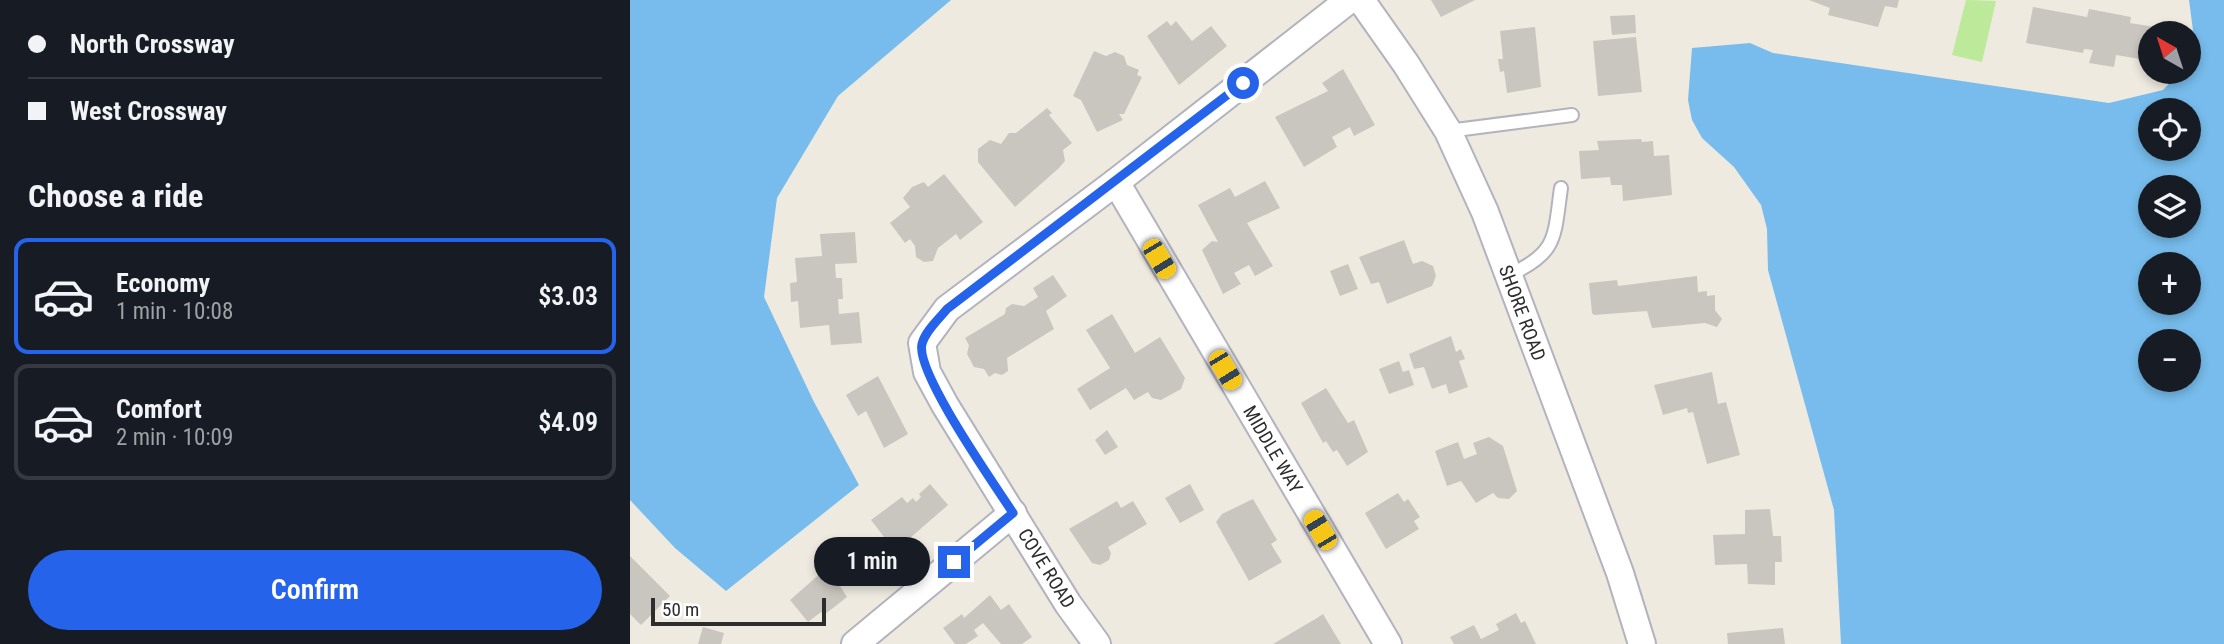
<!DOCTYPE html>
<meta charset="utf-8">
<style>
body{margin:0;font-family:"Roboto Condensed",sans-serif;background:#20242c;color:#f1f3f6;height:100vh;display:flex;flex-direction:column;font-size:26px;white-space:nowrap}
*{box-sizing:border-box;margin:0}
p{font-size:23px;color:#9ea1a6}
.icon{flex:none;width:38px;height:38px;fill:none;stroke:currentColor;stroke-width:2;stroke-linecap:round;stroke-linejoin:round}
.map{position:relative;flex:1;overflow:hidden}
.panel{display:flex;flex-direction:column;background:#171b24;width:630px}
.panel>*{flex:none}
.banner{display:grid;align-content:center;height:154px;padding:0 28px;background:#171b24}
.needle{width:46px;rotate:321deg}
.tools{position:absolute;left:1508px;top:21px;display:grid;gap:14px}
.tools a{display:grid;place-items:center;width:63px;height:63px;border-radius:50%;background:#171b24;box-shadow:0 4px 10px #0003;font-size:35px}
.scale{position:absolute;left:21px;bottom:18px;width:175px;box-sizing:border-box;padding-left:7px;border:4px solid #2d2d2d;border-top:0;font-size:19px;line-height:24px;white-space:nowrap;color:#2d2d2d;-webkit-text-stroke:5px #fff;paint-order:stroke}
.end{position:absolute;width:32px;height:32px;margin:-16px;border:9px solid #2563eb;background:#fff;box-shadow:0 0 0 4px #fff}
.from{border-radius:50%}
.bubble{position:absolute;height:49px;border-radius:24px;background:#171b24;box-shadow:0 4px 10px #0003;font-size:23px;font-weight:600;line-height:49px;text-align:center}
.car{position:absolute;width:21px;height:42px;margin:-21px -10px;border-radius:9px;box-shadow:0 0 5px 2px #0007;background:linear-gradient(#f5c518 24%,#345 0 40%,#f5c518 0 76%,#345 0 86%,#f5c518 0)}
.banner b{display:flex;align-items:center;gap:24px;height:66px;font-size:26px}
.banner b+b{border-top:2px solid #363941}
.banner i{width:18px;height:18px;background:#f1f3f6}
ul{padding:0;list-style:none}
li{display:flex;align-items:center;gap:21px;height:116px;margin:0 14px 10px;padding:0 14px;border:4px solid #363941;border-radius:14px}
li div{flex:1}
li b{display:block;font-size:26px}
li em{font-style:normal;font-weight:600}
li.on{border-color:#2563eb}
li>.icon{width:63px;height:63px;stroke-width:1.5}
h2{padding:0 28px;font-size:32px;line-height:84px}
.button{display:flex;gap:14px;margin-top:auto;padding:14px 28px}
.button a{flex:1;height:80px;border-radius:42px;background:#2563eb;color:#fff;font-size:28px;font-weight:600;line-height:80px;text-align:center}
main{display:flex;flex:1;min-height:0}
.map>svg:first-child{display:block}
.pitch{fill:#bce99a}
.water{fill:#77bcec;fill-rule:evenodd}
.building{fill:#c9c6bf}
.lines{fill:none;stroke-linecap:round;stroke-linejoin:round}
.service-casing{stroke:#b3b3bf;stroke-width:16}
.minor-casing{stroke:#b3b3bf;stroke-width:30}
.service{stroke:#fff;stroke-width:12}
.minor{stroke:#fff;stroke-width:26}
.route{stroke:#2563eb;stroke-width:9}
.labels{text-anchor:middle;stroke-width:6;stroke-linejoin:round;paint-order:stroke}
.street-label{font-size:19px;fill:#2d2d2d;stroke:#fff}
</style>
<main>
<section class="panel">
<div class="banner">
<b><i class="from"></i>North Crossway</b>
<b><i></i>West Crossway</b>
</div>
<h2>Choose a ride</h2>
<ul>
<li class="on"><svg class="icon" aria-label="car" viewBox="0 0 24 24"><path d="M5 17H2v-5l4-1 3-4h7l3 4 3 1v5h-3M9 17h6M6 11h13"/><circle cx="7" cy="17" r="2"/><circle cx="17" cy="17" r="2"/></svg><div><b>Economy</b><p>1 min · 10:08</p></div><em>$3.03</em></li>
<li><svg class="icon" aria-label="car" viewBox="0 0 24 24"><path d="M5 17H2v-5l4-1 3-4h7l3 4 3 1v5h-3M9 17h6M6 11h13"/><circle cx="7" cy="17" r="2"/><circle cx="17" cy="17" r="2"/></svg><div><b>Comfort</b><p>2 min · 10:09</p></div><em>$4.09</em></li>
</ul>
<div class="button"><a>Confirm</a></div>
</section>
<div class="map">
<svg width="1594" height="644" viewBox="0 0 1594 644">
<rect width="100%" height="100%" fill="#eeeae0"/>
<path class="pitch" d="M1336,0L1366,1L1352,62L1322,55Z"/>
<path class="water" d="M0,0H321L208,96L147,198L134,297L184,402L229,485L96,591L45,548L0,500Z
M1559,0H1594V644H1211L1204,510L1138,270L1137,229L1131,205L1104,167L1072,138L1062,120L1058,100L1062,48L1120,43L1143,53L1479,103L1533,90L1550,72H1559V61L1566,53ZM1521,110H1559V149H1521ZM1521,187H1559V226H1521ZM1521,264H1559V303H1521ZM1521,341H1559V380H1521Z"/>
<path class="building" d="M801,0H845L811,17Z
M1179,0H1269L1267,8L1255,6L1248,27L1198,15L1200,8Z
M1403,7L1457,17L1459,9L1501,17L1500,23L1525,27L1524,33H1521V43L1512,42L1510,59L1486,55L1484,67L1459,63L1463,50L1454,49L1453,53L1396,43Z
M1005,15L1006,33L982,35L980,16Z
M537,21L541,26L546,21L562,41L581,26L597,46L549,85L517,36Z
M905,27L911,87L877,93L874,71L870,72L868,59H873L870,31Z
M1006,37L1012,92L968,96L963,41Z
M464,51L476,56L485,52L494,56L497,65L509,70L507,75L512,77L494,114H489L493,120L467,132L451,100L443,96Z
M713,69L745,125L724,136L720,127L702,137L707,147L674,167L645,117L698,91L692,83Z
M417,108L422,113L419,115L442,143L433,150L435,161L429,168L385,207L348,162V149L360,140L371,144L379,133H386Z
M1011,139L1012,142L1023,141L1024,156L1039,155L1042,195L993,201L992,185H981L980,177L951,179L949,151L969,150L967,141Z
M314,174L353,222L330,240L326,234L308,248L303,261L294,262L286,257L285,246L280,239L275,243L260,223L280,207L273,198L282,187L294,182L298,187Z
M635,181L650,208L617,223L643,266L625,276L619,265L604,273L611,284L593,294L572,250L582,241L588,242L568,205L600,188L605,197Z
M225,232L227,263L205,264L206,278H212L213,299H208L209,314L229,312L232,343L201,345L199,325L170,328L168,301L161,302L160,283L167,282L165,258L192,256L190,234Z
M774,240L783,264L792,261L803,266L806,276L802,286L757,304L749,282L741,284L729,257Z
M718,264L728,289L710,296L700,271Z
M423,275L437,296L416,311L424,329L377,358L378,371L372,375L365,373L359,377L354,369L344,367L337,354L339,345L335,338L375,314L376,308L382,304L394,306L408,297L403,288Z
M1067,276L1068,292L1077,291V296L1085,295V310L1092,319L1087,327L1075,323L1022,328L1017,311L964,315L962,313L959,283L987,280L988,286Z
M482,314L505,353L530,337L555,378L551,389L531,400L522,398L518,392L504,400L496,388L460,410L447,389L480,368L456,330Z
M821,336L826,352L831,349L835,359L829,361L838,387L819,394L816,384L802,389L794,367L784,369L779,354Z
M769,361L773,372L779,370L784,385L759,394L749,369Z
M1082,372L1088,404L1096,402L1110,455L1077,464L1063,412L1058,413L1057,408L1033,415L1024,385Z
M248,376L278,434L254,448L236,411L228,416L216,395Z
M696,388L718,423L724,420L738,452L717,466L707,450L703,452L696,441L693,443L671,403Z
M477,430L488,447L475,455L465,440Z
M859,437L873,446L887,491L879,499L868,498L863,493L846,503L831,481L817,486L805,451L828,442L834,459L847,454L843,443Z
M300,484L318,505L265,551L241,520L272,497L277,503L283,498L286,502L291,497L289,494Z
M560,484L574,510L550,523L535,498Z
M768,493L774,502L778,499L790,517L784,521L789,529L756,549L735,513Z
M623,499L647,540L641,544L652,562L619,581L586,522L592,514Z
M487,501L491,508L503,501L517,524L478,547L481,553L479,560L470,565L462,563L439,529Z
M1140,509L1143,536H1151L1152,562H1145V585L1118,584L1117,564L1085,565L1083,535L1115,534V510Z
M216,551L234,564L210,586L217,597L194,615L191,612L178,622L160,600Z
M0,556L40,596L11,625L0,614Z
M360,595L371,610L379,604L402,637L392,644H371L353,623L344,630L348,636L336,644H325L313,628L332,614L334,618Z
M886,613L891,623L895,621L906,644H824L820,637L844,625L851,639L869,630L866,624Z
M693,614L711,644H643L687,618Z
M73,627L94,633L91,644H68Z
M1153,628L1155,644H1098L1097,633Z"/>
<g class="lines">
<g class="service-casing">
<path id="service" d="M818,131L942,115
M879,275C928,253 924,237 931,188"/>
</g>
<g class="minor-casing">
<g id="minor">
<path id="s1" d="M731,0L776,64L818,131L855,212L990,573L1012,644"/>
<path id="s2" d="M486,182L758,644"/>
<path d="M225,644L383,513"/>
<path d="M467,644L438,604L315,405L297,372L292,343L317,309L486,182L719,0"/>
</g>
</g>
<use href="#service" class="service"/>
<use href="#minor" class="minor"/>
</g>
<g class="lines">
<path class="route" d="M324,562L383,513C365,485 285,372 292,344C295,331 309,319 317,309L613,83"/>
</g>
<g class="labels">
<g class="street-label">
<text dy="7" stroke="none"><textPath href="#s1" startOffset="354">SHORE ROAD</textPath></text>
<text dy="7" stroke="none"><textPath href="#s2" startOffset="310">MIDDLE WAY</textPath></text>
<text transform="translate(417 568) rotate(58)" y="7">COVE ROAD</text>
</g>
</g>
</svg>
<div class="tools">
<a><svg class="needle" viewBox="-14 -14 28 28"><path d="M0-13l5 13h-10z" fill="#e53935"/><path d="M0 13l5-13h-10z" fill="#9ea1a6"/></svg></a>
<a><svg class="icon" aria-label="locate" viewBox="0 0 24 24"><circle cx="12" cy="12" r="6"/><path d="M12 2v4M12 18v4M2 12h4M18 12h4"/></svg></a>
<a><svg class="icon" aria-label="layers" viewBox="0 0 24 24"><path d="M12 4l9 5-9 5-9-5zM3 14l9 5 9-5"/></svg></a>
<a>+</a>
<a>−</a>
</div>
<div class="scale">50 m</div>
<i class="end from" style="left:613px;top:83px"></i>
<i class="end" style="left:324px;top:562px"></i>
<div class="bubble" style="left:184px;top:537px;width:116px">1 min</div>
<i class="car" style="left:529px;top:259px;rotate:149deg"></i>
<i class="car" style="left:595px;top:370px;rotate:149deg"></i>
<i class="car" style="left:690px;top:530px;rotate:329deg"></i>
</div>
</main>
